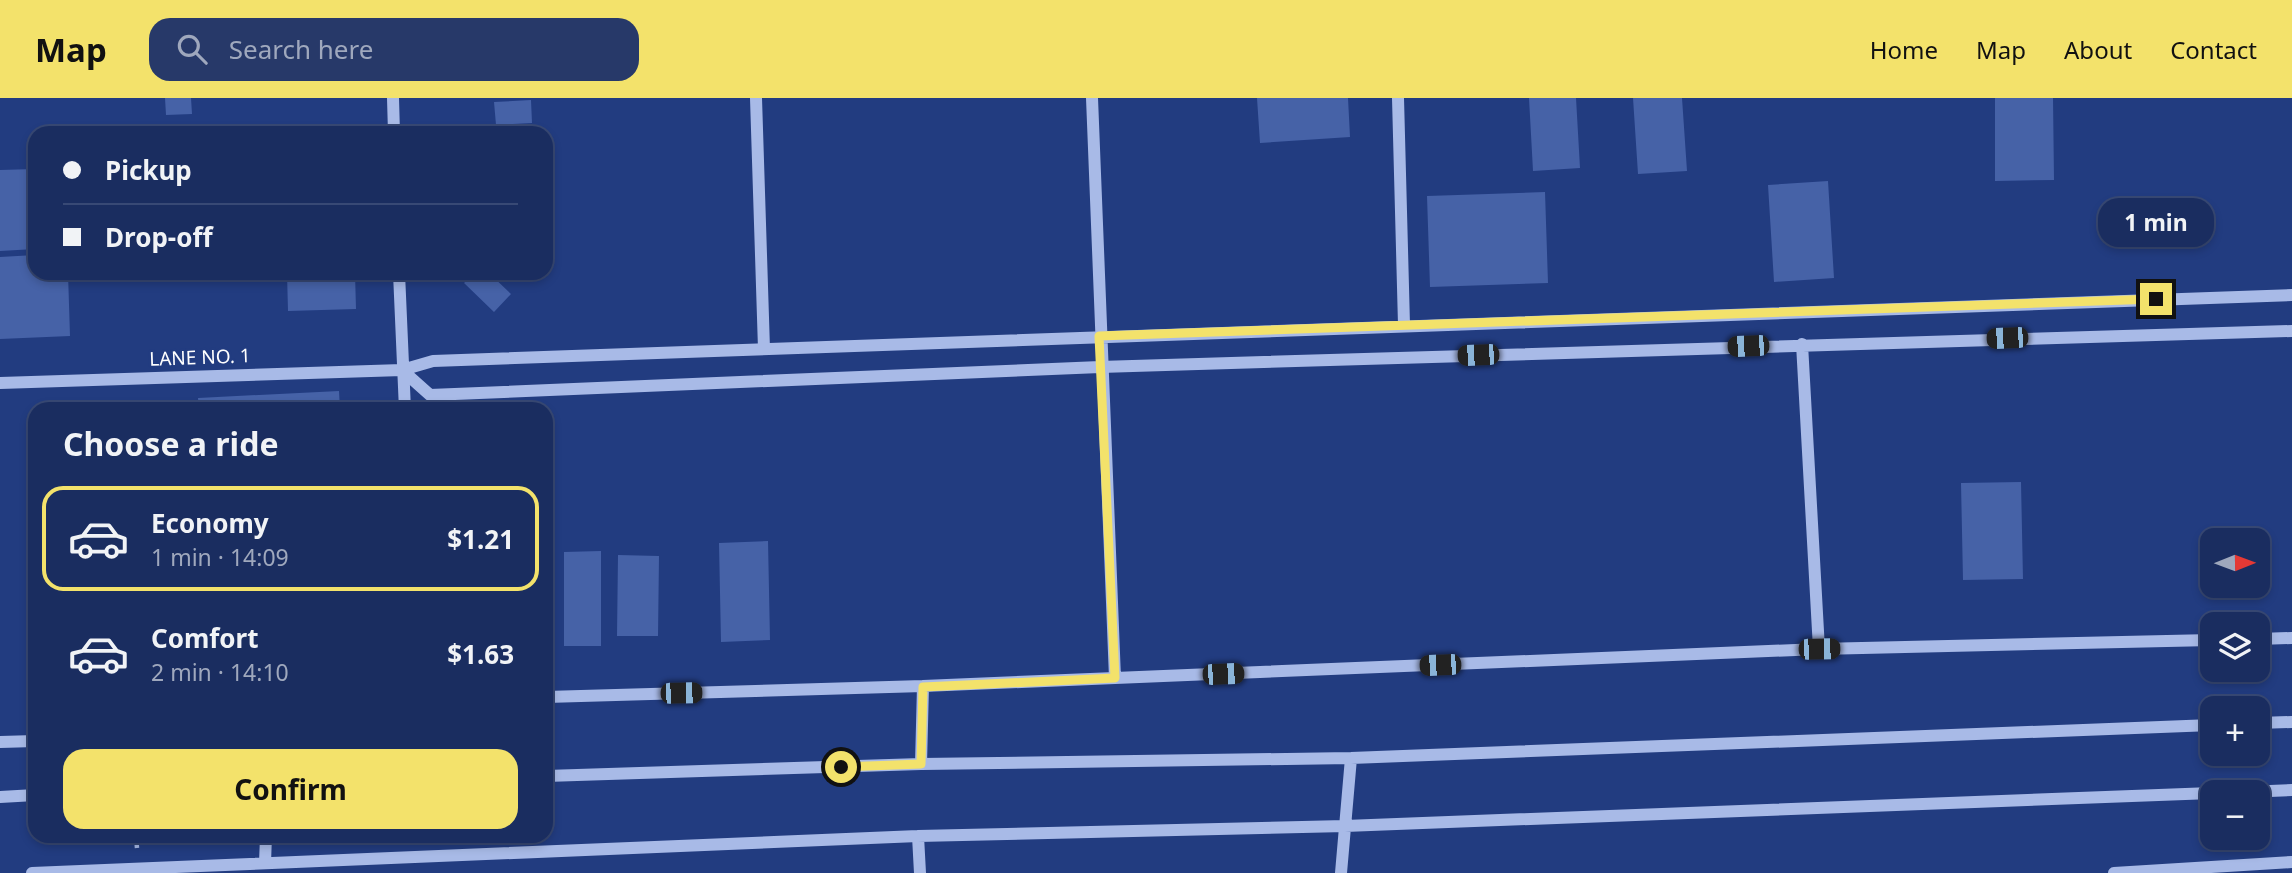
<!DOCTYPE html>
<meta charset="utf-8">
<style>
body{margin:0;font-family:"Noto Sans",sans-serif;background:#273969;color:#f1f3f6;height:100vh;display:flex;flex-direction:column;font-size:26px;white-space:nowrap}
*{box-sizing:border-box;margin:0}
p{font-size:23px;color:#9fa8bd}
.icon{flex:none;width:38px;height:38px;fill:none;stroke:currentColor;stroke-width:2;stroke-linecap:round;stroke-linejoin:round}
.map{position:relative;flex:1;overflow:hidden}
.details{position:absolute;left:28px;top:304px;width:525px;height:441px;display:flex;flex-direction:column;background:#1a2d60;border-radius:21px;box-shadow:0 4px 10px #0003,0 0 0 2px #384975}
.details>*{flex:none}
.guide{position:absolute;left:28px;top:28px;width:525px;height:154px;border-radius:21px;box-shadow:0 4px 10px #0003,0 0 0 2px #384975;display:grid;align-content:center;height:154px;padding:0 35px;background:#1a2d60}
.needle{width:46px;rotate:89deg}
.buttons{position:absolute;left:2200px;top:430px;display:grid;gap:14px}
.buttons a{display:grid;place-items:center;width:70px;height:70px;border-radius:14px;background:#1a2d60;box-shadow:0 4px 10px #0003,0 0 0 2px #384975;font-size:35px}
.end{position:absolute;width:32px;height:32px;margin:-16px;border:9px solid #f3e26b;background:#111;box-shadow:0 0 0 4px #111}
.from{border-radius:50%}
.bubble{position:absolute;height:49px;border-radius:21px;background:#1a2d60;box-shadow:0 4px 10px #0003,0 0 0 2px #384975;font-size:23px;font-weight:700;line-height:49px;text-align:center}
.car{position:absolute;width:21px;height:42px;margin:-21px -10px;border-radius:9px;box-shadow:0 0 5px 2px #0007;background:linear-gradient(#222 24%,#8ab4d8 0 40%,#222 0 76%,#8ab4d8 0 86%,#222 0)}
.guide b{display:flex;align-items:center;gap:24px;height:66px;font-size:26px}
.guide b+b{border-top:2px solid #384975}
.guide i{width:18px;height:18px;background:#f1f3f6}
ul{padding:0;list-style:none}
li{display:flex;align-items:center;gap:21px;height:105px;margin:0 14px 10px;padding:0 21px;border:4px solid transparent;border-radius:21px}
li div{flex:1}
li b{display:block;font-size:26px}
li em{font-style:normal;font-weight:700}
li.active{border-color:#f3e26b}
li>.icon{width:63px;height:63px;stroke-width:1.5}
h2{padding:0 35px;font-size:32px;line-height:84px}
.cta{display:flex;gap:14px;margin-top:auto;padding:14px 35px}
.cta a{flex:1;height:80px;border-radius:21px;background:#f3e26b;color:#111;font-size:28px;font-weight:700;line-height:80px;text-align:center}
header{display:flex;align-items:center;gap:42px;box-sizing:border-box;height:98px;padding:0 35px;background:#f3e26b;color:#111}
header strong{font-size:33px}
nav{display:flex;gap:38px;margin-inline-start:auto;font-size:24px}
.search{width:490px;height:63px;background:#273969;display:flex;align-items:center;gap:18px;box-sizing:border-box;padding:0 24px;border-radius:21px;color:#9fa8bd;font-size:26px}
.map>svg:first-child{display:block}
.building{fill:#4662a7}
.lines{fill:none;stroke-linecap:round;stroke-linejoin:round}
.path{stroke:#a8bae7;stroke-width:4.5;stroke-dasharray:3.5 5;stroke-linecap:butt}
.minor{stroke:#a8bae7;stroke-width:12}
.route{stroke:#f3e26b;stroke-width:9}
.labels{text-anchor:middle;stroke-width:5;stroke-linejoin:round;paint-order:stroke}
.street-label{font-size:19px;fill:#fff;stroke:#223c80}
</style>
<header>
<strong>Map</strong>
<div class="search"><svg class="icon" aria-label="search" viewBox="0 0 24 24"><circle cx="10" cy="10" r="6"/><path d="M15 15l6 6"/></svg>Search here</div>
<nav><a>Home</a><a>Map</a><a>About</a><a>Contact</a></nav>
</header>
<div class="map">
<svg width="2292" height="775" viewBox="0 0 2292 775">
<rect width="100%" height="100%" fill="#223c80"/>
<path class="building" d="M165,0H191L192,16L166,17Z
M1257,0H1348L1350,39L1260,45Z
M1529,0H1576L1580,70L1533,73Z
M1633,0H1682L1687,73L1638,76Z
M1995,0H2053L2054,82L1995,83Z
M531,2L532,25L496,27L494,4Z
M35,71V151L0,153V72Z
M1828,83L1834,180L1774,184L1768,87Z
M1545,94L1548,185L1430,189L1427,98Z
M35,157V175H68L70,238L0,241V159Z
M287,175H355L356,211L288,213Z
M474,175H489L511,196L494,214L464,185Z
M339,293L340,312H199L198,300Z
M546,366H548L549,440H546Z
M2021,384L2023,481L1963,482L1961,385Z
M768,443L770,542L721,544L719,445Z
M601,453V548H564V454Z
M618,457L659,458L658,538H617Z
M546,479H548L550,547H546Z"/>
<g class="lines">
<path class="path" d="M136,738L137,750"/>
<path class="minor" d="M393,0L394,35
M756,0L764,251
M1398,0L1404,227
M399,175L405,312
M1802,246L1819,551L2212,542
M402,272L430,297L1100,269L2292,233
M0,285L402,272L433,263L2292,197
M2258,541L2292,540
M1115,580L1819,551
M923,588L1115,580L1092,0
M546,599L923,588L921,666
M2258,625L2292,624
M0,644L35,643
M546,678L921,666L1351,660L2212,627
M2221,695L2292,692
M0,699L35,697
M918,738L920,775
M265,765L266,738
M32,775L918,738L1345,728L2212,695
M1341,775L1351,660
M2114,775L2292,764"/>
</g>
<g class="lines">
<path class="route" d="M841,669L921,666L923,589L1115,580L1099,238L2156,201"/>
</g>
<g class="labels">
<g class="street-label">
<text transform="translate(200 259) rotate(-2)" y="7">LANE NO. 1</text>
</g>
</g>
</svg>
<div class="buttons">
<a><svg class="needle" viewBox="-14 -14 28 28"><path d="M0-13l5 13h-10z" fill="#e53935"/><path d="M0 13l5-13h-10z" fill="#9fa8bd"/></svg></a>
<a><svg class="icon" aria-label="layers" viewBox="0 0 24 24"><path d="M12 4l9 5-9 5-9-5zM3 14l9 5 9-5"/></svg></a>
<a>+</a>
<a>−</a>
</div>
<i class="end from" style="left:841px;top:669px"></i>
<i class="end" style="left:2156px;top:201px"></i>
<div class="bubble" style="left:2098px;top:100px;width:116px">1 min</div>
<i class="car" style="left:2007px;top:240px;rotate:268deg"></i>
<i class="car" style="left:1748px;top:248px;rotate:268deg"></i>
<i class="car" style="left:1478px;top:257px;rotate:268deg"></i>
<i class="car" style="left:1819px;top:551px;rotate:89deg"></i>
<i class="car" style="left:1440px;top:567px;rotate:268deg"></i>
<i class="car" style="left:1223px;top:576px;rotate:88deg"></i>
<i class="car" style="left:681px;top:595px;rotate:89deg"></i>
<div class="guide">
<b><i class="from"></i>Pickup</b>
<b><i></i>Drop-off</b>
</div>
<section class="details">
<h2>Choose a ride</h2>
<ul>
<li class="active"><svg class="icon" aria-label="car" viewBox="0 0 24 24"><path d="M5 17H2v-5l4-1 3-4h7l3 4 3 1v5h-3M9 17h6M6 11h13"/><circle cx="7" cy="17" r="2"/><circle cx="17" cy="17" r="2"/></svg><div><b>Economy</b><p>1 min · 14:09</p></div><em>$1.21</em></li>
<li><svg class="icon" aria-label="car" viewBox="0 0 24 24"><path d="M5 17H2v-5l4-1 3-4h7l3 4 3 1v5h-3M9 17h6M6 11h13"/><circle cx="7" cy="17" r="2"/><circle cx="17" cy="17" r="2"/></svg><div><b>Comfort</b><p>2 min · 14:10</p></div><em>$1.63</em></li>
</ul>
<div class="cta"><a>Confirm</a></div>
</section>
</div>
